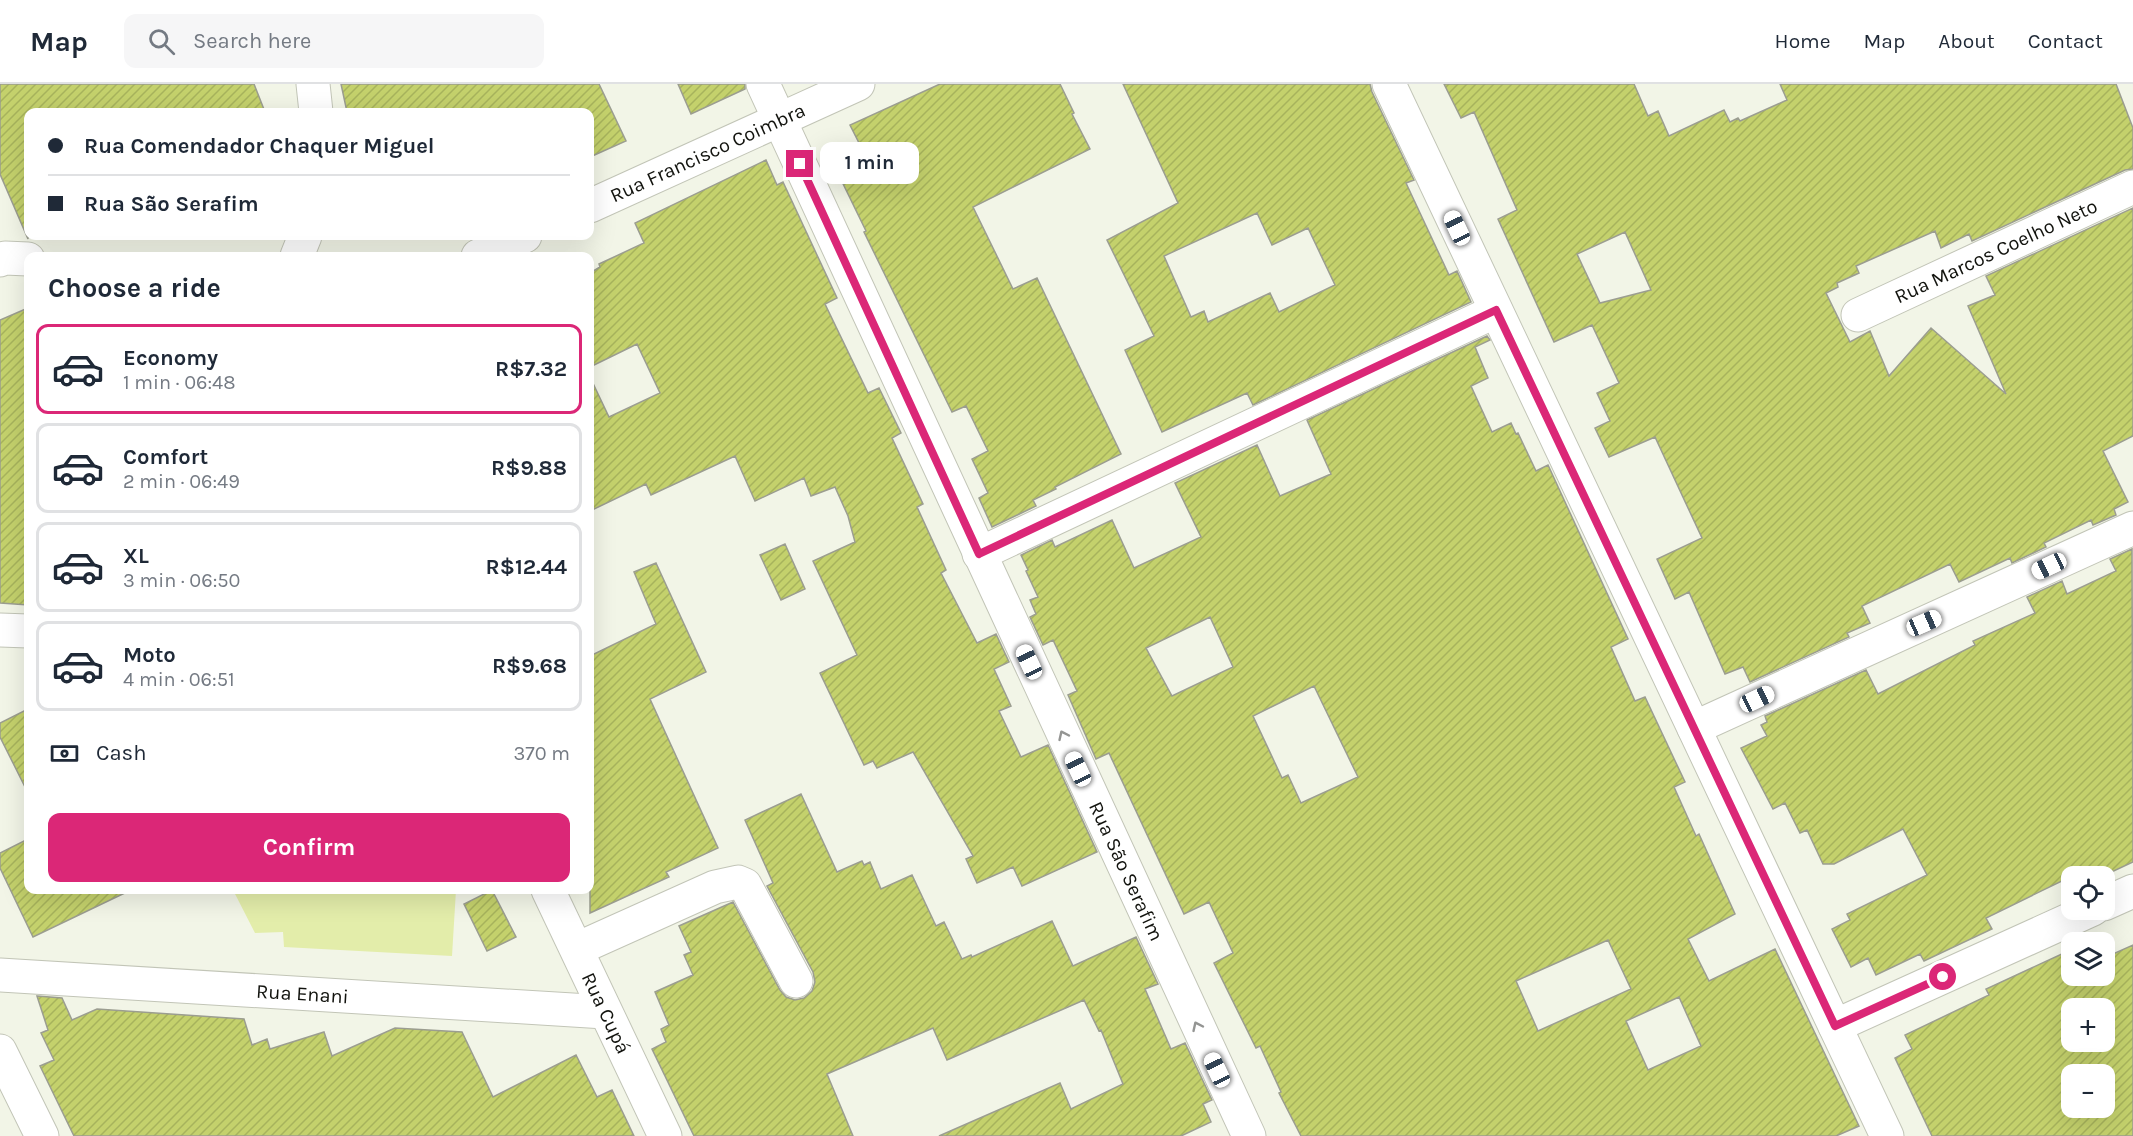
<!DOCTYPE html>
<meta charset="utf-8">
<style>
body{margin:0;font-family:Karla,sans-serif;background:#f6f6f7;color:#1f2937;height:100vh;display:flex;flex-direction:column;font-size:22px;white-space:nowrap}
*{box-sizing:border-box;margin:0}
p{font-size:20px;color:#747a83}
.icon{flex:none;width:33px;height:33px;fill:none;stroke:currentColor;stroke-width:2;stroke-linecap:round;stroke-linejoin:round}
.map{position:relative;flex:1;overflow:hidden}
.drawer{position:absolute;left:24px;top:168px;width:570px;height:642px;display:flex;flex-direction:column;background:#fff;border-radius:12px;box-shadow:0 6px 24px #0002}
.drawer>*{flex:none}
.banner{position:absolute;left:24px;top:24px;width:570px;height:132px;border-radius:12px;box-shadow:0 6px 24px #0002;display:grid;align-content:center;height:132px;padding:0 24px;background:#fff}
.buttons{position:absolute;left:2061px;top:782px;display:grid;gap:12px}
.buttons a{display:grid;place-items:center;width:54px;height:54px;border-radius:12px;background:#fff;box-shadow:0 6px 24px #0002;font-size:30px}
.end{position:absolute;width:27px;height:27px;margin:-14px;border:8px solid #db2777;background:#fff;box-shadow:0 0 0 3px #fff}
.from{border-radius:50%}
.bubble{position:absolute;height:42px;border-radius:12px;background:#fff;box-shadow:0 6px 24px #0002;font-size:20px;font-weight:700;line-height:42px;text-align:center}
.car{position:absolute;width:18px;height:36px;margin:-18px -9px;border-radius:8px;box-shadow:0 0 4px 2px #0007;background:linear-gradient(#fff 24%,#345 0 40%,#fff 0 76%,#345 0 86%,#fff 0)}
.banner b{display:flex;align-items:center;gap:21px;height:57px;font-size:22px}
.banner b+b{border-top:2px solid #e0e1e3}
.banner i{width:15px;height:15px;background:#1f2937}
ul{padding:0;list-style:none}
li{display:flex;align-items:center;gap:18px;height:90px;margin:0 12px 9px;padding:0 12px;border:3px solid #e0e1e3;border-radius:12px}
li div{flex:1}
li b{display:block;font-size:22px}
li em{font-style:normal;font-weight:700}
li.on{border-color:#db2777}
li>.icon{width:54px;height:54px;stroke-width:1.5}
h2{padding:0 24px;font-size:27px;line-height:72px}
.pay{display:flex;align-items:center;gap:15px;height:66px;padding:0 24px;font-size:22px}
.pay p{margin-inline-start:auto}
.primary-button{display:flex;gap:12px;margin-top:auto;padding:12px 24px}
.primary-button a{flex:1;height:69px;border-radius:12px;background:#db2777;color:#fff;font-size:24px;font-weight:700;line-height:69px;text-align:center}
header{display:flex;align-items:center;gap:36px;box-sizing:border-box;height:84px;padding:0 30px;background:#fff;border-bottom:2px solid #e0e1e3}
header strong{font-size:28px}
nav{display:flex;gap:33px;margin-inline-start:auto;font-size:21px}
.search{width:420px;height:54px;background:#f6f6f7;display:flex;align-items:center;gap:15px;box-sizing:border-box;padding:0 21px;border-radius:12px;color:#747a83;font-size:22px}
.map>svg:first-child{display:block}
.green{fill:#e3edaa}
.building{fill:url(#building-hatch);stroke:#9b9d90;stroke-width:1.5;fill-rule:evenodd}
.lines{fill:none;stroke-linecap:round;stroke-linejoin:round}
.street-casing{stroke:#c2c5b7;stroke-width:35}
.secondary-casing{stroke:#c2c5b7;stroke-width:35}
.street{stroke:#fff;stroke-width:33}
.secondary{stroke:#fff;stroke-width:33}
.oneway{stroke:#949593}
.route{stroke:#db2777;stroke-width:8}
.labels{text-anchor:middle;stroke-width:5;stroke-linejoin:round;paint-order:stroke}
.street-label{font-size:20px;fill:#12130e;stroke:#fff}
</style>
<header>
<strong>Map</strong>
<div class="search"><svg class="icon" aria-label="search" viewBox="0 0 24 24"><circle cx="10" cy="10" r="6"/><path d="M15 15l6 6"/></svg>Search here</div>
<nav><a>Home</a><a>Map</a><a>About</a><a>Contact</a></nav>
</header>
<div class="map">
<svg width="2133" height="1052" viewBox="0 0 2133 1052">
<defs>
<pattern id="building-hatch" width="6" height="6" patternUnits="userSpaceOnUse" patternTransform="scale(1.5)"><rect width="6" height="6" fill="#c4d16c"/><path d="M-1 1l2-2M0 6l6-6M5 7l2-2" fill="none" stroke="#a7b35c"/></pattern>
</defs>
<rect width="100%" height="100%" fill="#f2f5e7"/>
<path class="green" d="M233,806H456L452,872L284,863L283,848L255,849Z"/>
<path class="building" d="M0,0H254L265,28H28V155L0,90Z
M341,0H599L626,57L590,73V28H347Z
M678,0H745V5L691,30Z
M940,0H1060L1074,29L1072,30L1090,65L973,123L1013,205L1037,194L1121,370L1055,403L1056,405L1033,416L1036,422L992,443L979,414L988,409L972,375L988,367L966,322L952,328L864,148L866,147L831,75L860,61L850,41Z
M1123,0H1370L1372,8L1414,96L1406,99L1449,191L1457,187L1471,218L1253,321L1247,309L1162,348L1125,266L1154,252L1107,156L1178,119ZM1257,129L1272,161L1308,144L1335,201L1279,228L1270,209L1208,238L1204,227L1191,233L1164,172Z
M1444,0H1634L1648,32L1658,27L1669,52L1724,26L1730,38L1738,34L1740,37L1787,16L1780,0H2116L2133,44V85L2125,86L1972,157L1969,150L1941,164L1935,147L1856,182L1859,189L1837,199L1838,203L1826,209L1850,258L1870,247L1889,292L1931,244L2006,310L1968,222L1995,211L1986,192L2133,124V352L2103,367L2128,418L2114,425L2116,431L2093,441L2091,436L2044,459L2046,463L2012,479L2010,474L1959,498L1950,480L1862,522L1870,539L1847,549L1849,553L1750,598L1743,583L1725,590L1689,508L1675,515L1657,475L1702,454L1655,353L1609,373L1595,344L1610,337L1597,309L1619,299L1592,241L1554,258L1498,135L1517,126L1474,28L1461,34ZM1625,148L1651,206L1600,219L1577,170Z
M766,76L777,101L783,98L837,214L825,220L868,309L879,304L901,349L892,354L923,420L917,423L946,486L941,489L977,559L996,550L1009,578L994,585L1011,622L999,627L1021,673L1048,661L1097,768L1022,802L1013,783L977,799L966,775L973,772L913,668L877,684L873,677L864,681L820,589L857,571L813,477L855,458L848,432L835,403L811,412L804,394L755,417L735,372L651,411L646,400L590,427V293L609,333L660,309L637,260L590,283V189L600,183L599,180L644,159L635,139Z
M28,224V521L0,519V236Z
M1487,252L1490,256L1475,263L1488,294L1471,302L1492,348L1511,339L1516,350L1518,349L1536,387L1548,381L1628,555L1611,563L1635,617L1645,613L1685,698L1674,703L1696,752L1699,750L1735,830L1688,855L1709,897L1775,865L1859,1042L1836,1052H1301L1279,1009L1281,1008L1260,962L1256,964L1214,879L1233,869L1209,818L1184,830L1109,669L1096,675L1068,611L1077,607L1053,556L1043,561L1030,533L1036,530L1030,516L1038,513L1026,487L1028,486L1021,471L1052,456L1055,463L1112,436L1134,484L1201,453L1175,399L1257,361L1280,412L1331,390L1307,336ZM1210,533L1233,583L1172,612L1146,564ZM1314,602L1358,693L1301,719L1288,691L1282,694L1253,632ZM1608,856L1631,905L1538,947L1516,897ZM1679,913L1701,962L1648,986L1626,937Z
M785,460L805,505L781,516L760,471Z
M2132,465L2133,778L2103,792H2072L1986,834L1992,845L1924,877L1920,870L1876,891L1868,874L1851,883L1832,845L1850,836L1847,830L1927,791L1903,745L1834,780H1823L1807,746L1800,749L1785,719L1773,725L1741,664L1767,652L1761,641L1767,638L1765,632L1866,586L1878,610L1975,561L1973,557L2035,529L2027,513L2062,497L2067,510L2116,487L2110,475Z
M656,479L706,588L650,615L718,764L666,788L669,793L590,829V572L656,540L634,488Z
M28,625V709L0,653V639Z
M801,710L837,788L862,777L864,781L870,778L881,805L912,791L936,842L944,838L962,875L971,871L972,873L1052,837L1073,882L1136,853L1158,900L1145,905L1171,965L1185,959L1212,1016L1203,1020L1211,1038L1181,1052H939L1060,999L1071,1025L1123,1000L1101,946L1099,947L1084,916L947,976L933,944L827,990L853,1052H694L652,965L666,958L661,945L669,941L655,908L693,891L684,871L691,868L679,842L733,818L780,906L786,913L795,916L804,914L812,907L815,898L813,888L767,802L773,799L745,736Z
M28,755V806H131L33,853L0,784V769Z
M492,806L516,853L487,867L464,820Z
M2133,861V1052H1932L1895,974L1912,965L1905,951L1989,911L1986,905L2064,869L2072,884V891H2104V874ZM2072,924H2104V957H2072ZM2072,990H2104V1023H2072Z
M37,912L62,914L72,936L97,925L244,935L252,961L267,955L270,965L324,948L332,972L395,944L462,948L493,1013L576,971L597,1013L612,1006L634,1052H74L40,982L54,976L41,949L48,946Z"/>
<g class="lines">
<g class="street-casing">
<g id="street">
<path d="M313,0L316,28"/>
<path id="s1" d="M763,0L1249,1052"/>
<path d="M1389,0L1887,1052"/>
<path id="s2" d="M590,122L858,0"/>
<path d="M297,172L305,152"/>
<path d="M478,172L525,152"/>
<path d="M0,176L5,174L28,175"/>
<path id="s3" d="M1858,231L2133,103"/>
<path d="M979,470L1496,227"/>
<path d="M0,546L28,547"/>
<path d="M1694,644L2133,444"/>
<path id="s4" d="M548,806L665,1052"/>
<path d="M2104,820L2133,807"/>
<path d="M577,865L715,803L738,798L745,801L796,897"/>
<path id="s5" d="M0,891L605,928"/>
<path d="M1835,942L2093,825"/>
</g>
</g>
<g class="secondary-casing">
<path id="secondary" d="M0,967L42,1052"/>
</g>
<use href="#street" class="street"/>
<use href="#secondary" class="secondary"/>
</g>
<defs><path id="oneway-chevron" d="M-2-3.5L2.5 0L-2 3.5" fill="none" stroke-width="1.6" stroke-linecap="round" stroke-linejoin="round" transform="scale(1.5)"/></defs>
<g class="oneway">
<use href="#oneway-chevron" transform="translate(1063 651) rotate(-115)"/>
<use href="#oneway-chevron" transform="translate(1197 942) rotate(-115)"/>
</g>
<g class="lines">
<path class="route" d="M800,80L979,470L1496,226L1835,942L1943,893"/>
</g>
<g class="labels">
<g class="street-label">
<text dy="7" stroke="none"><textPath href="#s2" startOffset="129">Rua Francisco Coimbra</textPath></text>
<text dy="7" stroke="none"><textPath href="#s3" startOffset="152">Rua Marcos Coelho Neto</textPath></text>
<text dy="7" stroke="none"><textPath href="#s1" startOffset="867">Rua São Serafim</textPath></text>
<text dy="7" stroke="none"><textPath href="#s5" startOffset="303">Rua Enani</textPath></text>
<text dy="7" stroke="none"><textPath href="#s4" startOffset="136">Rua Cupá</textPath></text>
</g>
</g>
</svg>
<div class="buttons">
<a><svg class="icon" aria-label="locate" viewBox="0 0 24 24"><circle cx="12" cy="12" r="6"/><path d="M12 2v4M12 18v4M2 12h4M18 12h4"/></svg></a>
<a><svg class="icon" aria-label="layers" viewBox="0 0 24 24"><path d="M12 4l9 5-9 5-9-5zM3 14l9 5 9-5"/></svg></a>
<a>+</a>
<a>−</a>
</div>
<i class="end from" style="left:1943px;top:893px"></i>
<i class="end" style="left:800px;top:80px"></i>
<div class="bubble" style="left:820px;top:58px;width:99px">1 min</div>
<i class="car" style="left:1457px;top:144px;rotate:335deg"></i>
<i class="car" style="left:2049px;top:482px;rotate:245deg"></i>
<i class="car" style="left:1924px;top:539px;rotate:66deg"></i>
<i class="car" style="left:1029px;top:578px;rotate:335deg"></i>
<i class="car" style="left:1757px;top:615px;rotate:65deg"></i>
<i class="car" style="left:1078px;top:685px;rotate:335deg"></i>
<i class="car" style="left:1217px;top:986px;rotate:335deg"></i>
<div class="banner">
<b><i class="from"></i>Rua Comendador Chaquer Miguel</b>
<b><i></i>Rua São Serafim</b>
</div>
<section class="drawer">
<h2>Choose a ride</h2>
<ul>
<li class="on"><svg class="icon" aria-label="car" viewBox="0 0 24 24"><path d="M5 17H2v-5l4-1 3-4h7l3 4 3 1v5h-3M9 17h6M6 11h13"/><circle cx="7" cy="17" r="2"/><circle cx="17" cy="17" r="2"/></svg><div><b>Economy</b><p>1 min · 06:48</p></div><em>R$7.32</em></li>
<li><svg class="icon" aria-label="car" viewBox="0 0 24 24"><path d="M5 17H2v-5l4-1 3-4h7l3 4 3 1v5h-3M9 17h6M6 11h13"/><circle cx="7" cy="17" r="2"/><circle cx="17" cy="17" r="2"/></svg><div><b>Comfort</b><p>2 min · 06:49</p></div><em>R$9.88</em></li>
<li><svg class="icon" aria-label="car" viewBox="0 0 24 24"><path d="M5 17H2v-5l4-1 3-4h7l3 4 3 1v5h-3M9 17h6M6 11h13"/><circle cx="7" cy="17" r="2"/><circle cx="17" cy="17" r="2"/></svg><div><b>XL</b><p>3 min · 06:50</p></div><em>R$12.44</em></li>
<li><svg class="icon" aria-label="car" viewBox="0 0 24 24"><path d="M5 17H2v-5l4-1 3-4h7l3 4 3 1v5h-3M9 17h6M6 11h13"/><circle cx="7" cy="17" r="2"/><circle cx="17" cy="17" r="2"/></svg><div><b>Moto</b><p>4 min · 06:51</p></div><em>R$9.68</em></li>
</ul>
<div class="pay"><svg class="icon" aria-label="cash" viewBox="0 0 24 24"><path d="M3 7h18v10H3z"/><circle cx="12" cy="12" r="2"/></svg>Cash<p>370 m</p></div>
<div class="primary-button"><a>Confirm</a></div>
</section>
</div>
